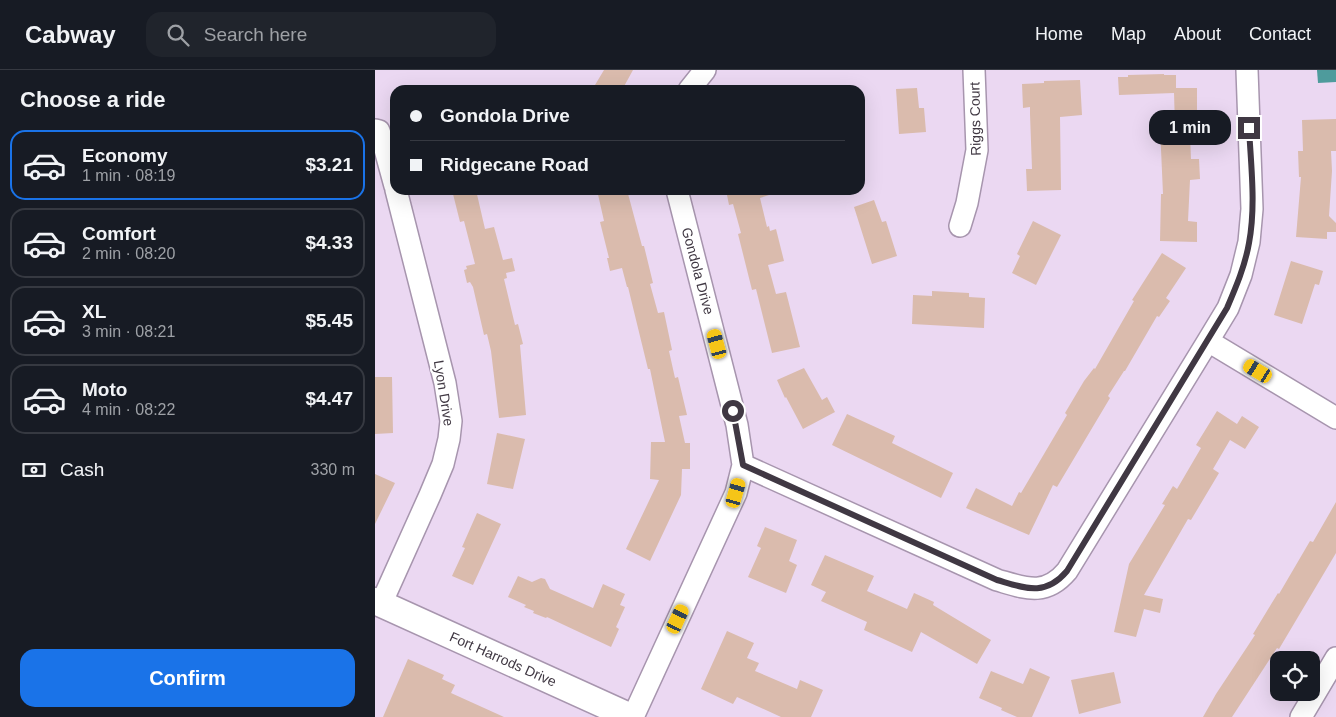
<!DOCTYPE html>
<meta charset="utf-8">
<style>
body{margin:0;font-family:Arial,sans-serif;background:#20242c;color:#f1f3f6;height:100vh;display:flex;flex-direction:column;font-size:19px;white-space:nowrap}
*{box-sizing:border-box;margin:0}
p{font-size:16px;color:#9ea1a6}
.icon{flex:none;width:28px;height:28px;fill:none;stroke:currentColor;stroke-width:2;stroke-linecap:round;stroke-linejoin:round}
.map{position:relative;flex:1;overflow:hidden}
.details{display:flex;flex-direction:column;background:#171b24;width:375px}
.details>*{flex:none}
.hud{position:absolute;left:15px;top:15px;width:475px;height:110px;border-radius:15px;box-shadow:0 5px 20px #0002;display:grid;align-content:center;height:110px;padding:0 20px;background:#171b24}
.tools{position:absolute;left:895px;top:581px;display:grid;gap:10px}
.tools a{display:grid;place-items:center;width:50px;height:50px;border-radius:10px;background:#171b24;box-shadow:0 5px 20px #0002;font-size:25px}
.end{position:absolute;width:22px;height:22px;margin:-11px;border:6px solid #403843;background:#fff;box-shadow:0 0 0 2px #fff}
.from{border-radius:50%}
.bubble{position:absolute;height:35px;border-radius:15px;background:#171b24;box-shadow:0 5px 20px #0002;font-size:16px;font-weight:700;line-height:35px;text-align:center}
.car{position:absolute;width:15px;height:30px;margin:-15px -8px;border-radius:6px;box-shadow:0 0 4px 1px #0007;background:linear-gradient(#f5c518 24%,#345 0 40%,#f5c518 0 76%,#345 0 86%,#f5c518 0)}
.hud b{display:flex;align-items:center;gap:18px;height:48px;font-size:19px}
.hud b+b{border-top:1px solid #363941}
.hud i{width:12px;height:12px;background:#f1f3f6}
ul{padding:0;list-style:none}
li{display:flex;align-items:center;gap:15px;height:70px;margin:0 10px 8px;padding:0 10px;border:2px solid #363941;border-radius:15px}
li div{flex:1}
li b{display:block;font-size:19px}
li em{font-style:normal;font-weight:700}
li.active{border-color:#1a73e8}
li>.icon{width:45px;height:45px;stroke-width:1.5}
h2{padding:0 20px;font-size:22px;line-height:60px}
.pay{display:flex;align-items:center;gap:12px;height:55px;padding:0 20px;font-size:19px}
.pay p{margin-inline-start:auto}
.button{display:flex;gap:10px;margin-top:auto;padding:10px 20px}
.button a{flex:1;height:58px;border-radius:15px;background:#1a73e8;color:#fff;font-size:20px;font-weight:700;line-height:58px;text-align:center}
header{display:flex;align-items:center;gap:30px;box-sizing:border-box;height:70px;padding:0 25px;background:#171b24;border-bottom:1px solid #363941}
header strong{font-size:24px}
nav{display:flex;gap:28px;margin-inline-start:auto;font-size:18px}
.search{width:350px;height:45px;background:#20242c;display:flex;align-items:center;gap:12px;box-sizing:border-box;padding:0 18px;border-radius:15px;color:#9ea1a6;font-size:19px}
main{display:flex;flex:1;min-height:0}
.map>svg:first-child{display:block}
.water{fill:#4e9b9c}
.building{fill:#dabbad}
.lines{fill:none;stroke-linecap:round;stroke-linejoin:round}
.minor-casing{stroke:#a795ae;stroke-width:24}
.tertiary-casing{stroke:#a795ae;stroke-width:29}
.minor{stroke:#fff;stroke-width:21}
.tertiary{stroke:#fff;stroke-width:26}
.route{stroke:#403843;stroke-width:6}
.labels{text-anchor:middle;stroke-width:4.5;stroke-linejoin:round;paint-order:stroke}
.street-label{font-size:14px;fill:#403843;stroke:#fff}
</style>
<header>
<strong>Cabway</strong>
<div class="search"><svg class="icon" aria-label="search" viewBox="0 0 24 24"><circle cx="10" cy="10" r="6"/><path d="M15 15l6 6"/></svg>Search here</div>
<nav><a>Home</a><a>Map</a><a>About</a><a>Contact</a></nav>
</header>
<main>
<section class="details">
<h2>Choose a ride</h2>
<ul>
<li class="active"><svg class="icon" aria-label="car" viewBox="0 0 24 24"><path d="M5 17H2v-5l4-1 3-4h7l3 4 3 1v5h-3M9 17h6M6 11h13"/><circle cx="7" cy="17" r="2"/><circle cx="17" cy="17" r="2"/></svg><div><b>Economy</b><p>1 min · 08:19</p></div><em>$3.21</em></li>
<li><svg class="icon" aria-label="car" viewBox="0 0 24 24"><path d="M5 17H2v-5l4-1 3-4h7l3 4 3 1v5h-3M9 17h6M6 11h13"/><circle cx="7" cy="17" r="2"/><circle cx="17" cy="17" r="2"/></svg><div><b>Comfort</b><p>2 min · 08:20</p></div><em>$4.33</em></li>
<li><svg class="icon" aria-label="car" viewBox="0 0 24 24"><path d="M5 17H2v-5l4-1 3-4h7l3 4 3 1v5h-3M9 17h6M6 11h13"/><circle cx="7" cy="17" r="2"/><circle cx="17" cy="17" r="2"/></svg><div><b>XL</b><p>3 min · 08:21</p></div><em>$5.45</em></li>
<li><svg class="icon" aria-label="car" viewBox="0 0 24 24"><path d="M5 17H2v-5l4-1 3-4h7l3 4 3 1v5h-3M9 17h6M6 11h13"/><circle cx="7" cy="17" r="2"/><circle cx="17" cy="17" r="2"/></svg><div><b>Moto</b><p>4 min · 08:22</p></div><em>$4.47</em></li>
</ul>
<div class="pay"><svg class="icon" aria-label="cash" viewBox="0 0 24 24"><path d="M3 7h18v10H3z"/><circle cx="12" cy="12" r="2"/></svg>Cash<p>330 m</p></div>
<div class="button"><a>Confirm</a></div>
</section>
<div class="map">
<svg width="961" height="647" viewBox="0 0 961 647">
<rect width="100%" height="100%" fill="#ebd8f2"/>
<path class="water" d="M942,0H961V12L943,13Z"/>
<path class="building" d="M229,0H258L247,20H217Z
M789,4V5H801V18H822V41H814L816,89H824L825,109L815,110L813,151L822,152V172L785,171L786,124H788L785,57L800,56L799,23L744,25L743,7H753V5Z
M705,10L707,45L685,47L686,120L652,121L651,99H657L655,44V37L648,38L647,14L669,13V11Z
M542,18L544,38H549L551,62L524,64L521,19Z
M961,49V81H956L957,101L954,146L961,153V162H952V169L921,167L926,107H924L923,81H928L927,50Z
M77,120H101L110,159L119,157L128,190L137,188L140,201L131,203L132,208L129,209L140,255L143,254L148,274L145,275L151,345L124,348L116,281L112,264L109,265L98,217L95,212L92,213L89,200L92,199L91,196L100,194L89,151L85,152Z
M222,120H252L267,176H269L278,213L275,214L283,243L289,242L297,280L294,281L300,308L303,307L312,345L304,346L310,373H315V399H307L306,425L275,491L251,479L284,410L275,409L276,372H290L275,299H273L253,217H252L247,198L235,201L232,188H234L225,152L229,151Z
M351,120H393L394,125L385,128L392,157L394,156L395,161L401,159L409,191L393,195L401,224L411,222L425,277L397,283L381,219L377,220L363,164L366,163L358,134L354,135Z
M499,130L507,152L511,151L522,186L497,194L479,137Z
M658,151L686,165L661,215L637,203L645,186L642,184Z
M787,183L811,198L791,228L795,231L784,247L782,246L750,301H749L733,326L735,328L682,417L678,415L654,465L591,438L601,418L637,436L644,422L646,423L692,345L690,343L709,311L719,298L720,299L759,231L757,230Z
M916,191L948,201L944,215L940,214L927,254L899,245Z
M557,221L594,223V227L610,228L609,258L537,254L538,225L557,226Z
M429,298L447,330L452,327L460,342L428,359L411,327L410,328L402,310Z
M0,307H17L18,363L0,364Z
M842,341L862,354L867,346L884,357L870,379L855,370L838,399L844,403L816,450L813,449L769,525L788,529L785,543L769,539L761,567L739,562L754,494L790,435L787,434L798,416L802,419L826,378L821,375Z
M472,344L520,366L517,373L578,403L566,428L457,375Z
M122,363L150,369L138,419L112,414Z
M0,404L20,413L0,454Z
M961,432V483L904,579L902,578L857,647H828L841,624L880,565L878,564L903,523L904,524L935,471L938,472Z
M102,443L126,454L98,515L77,506L90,478L87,477Z
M390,457L422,470L414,491L422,495L411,523L373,507L386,478L382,476Z
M450,485L499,506L492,521L532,539L539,523L559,532L558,535L616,570L602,594L546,562L537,582L489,560L492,552L446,531L451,522L436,515Z
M143,506L157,512L166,508L170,509L175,519L218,538L228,514L250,524L245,535L250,537L241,557L244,559L236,577L172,547L171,548L158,543L159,541L149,537L151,535L133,527Z
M352,561L379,573L372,588L384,593L380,601L422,619L425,610L448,620L436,647H406L362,627L358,634L326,619Z
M33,589L69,605L67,609L80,615L76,623L129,647H8Z
M655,598L675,607L657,647H642L626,640L627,638L604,628L616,601L648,614Z
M739,602L746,633L704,644L696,610Z"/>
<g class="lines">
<g class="minor-casing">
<path id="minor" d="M314,20L330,0
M0,60L4,61L9,76L20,116
M585,156L592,133L602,80L599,0
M833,271L961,348
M368,395L622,510C650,518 670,527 692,501L833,271L853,238L866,205L874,172L877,139L872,0
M6,534L55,425L68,394L74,369L76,351L70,313L21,120
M258,647L361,423L368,395L362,355L302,120
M926,647L961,588"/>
</g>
<g class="tertiary-casing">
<path id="tertiary" d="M0,531L256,647"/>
</g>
<use href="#minor" class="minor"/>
<use href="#tertiary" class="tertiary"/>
</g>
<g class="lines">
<path class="route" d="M358,341L368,395L622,510C650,518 670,527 692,501L852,238C861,217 870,196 874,173C881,136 876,96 874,58"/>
</g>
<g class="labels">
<g class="street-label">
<text transform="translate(600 49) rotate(-91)" y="5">Riggs Court</text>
<text transform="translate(323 201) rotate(75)" y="5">Gondola Drive</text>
<text transform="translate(69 323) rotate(81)" y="5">Lyon Drive</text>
<text transform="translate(128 589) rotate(24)" y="5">Fort Harrods Drive</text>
</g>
</g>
</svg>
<div class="tools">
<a><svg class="icon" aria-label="locate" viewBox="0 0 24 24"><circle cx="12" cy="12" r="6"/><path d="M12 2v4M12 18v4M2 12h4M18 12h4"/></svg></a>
</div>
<i class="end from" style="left:358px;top:341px"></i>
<i class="end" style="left:874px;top:58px"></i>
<div class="bubble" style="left:774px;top:40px;width:82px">1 min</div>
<i class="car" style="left:342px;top:274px;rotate:345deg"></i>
<i class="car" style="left:883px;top:301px;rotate:301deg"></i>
<i class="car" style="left:361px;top:423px;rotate:16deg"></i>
<i class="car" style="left:303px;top:549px;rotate:25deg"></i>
<div class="hud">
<b><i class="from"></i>Gondola Drive</b>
<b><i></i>Ridgecane Road</b>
</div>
</div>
</main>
